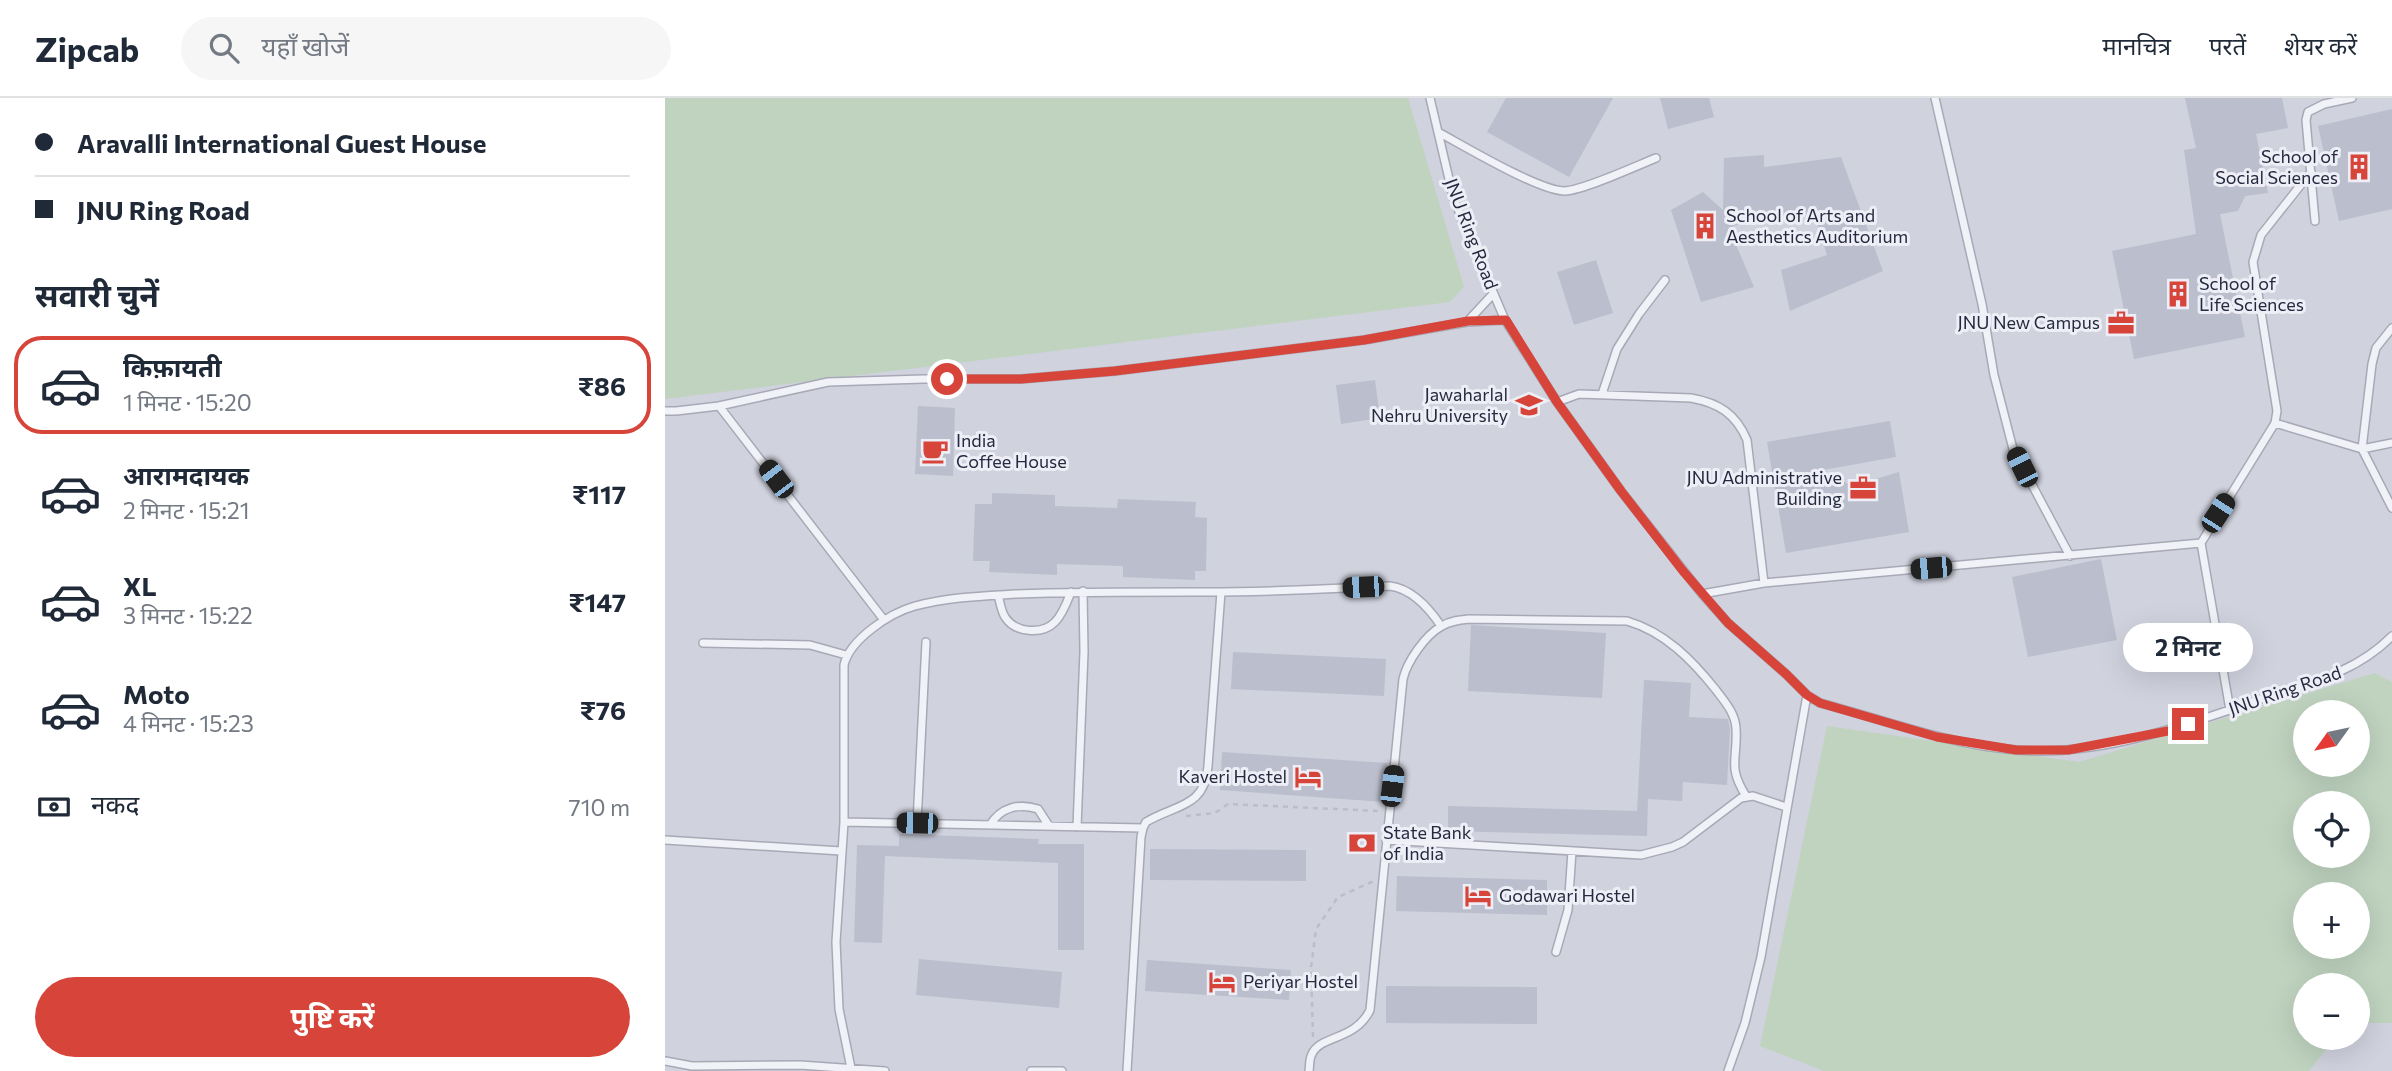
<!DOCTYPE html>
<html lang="hi">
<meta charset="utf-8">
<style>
body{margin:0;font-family:Commissioner,"Noto Sans Devanagari",sans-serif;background:#f6f6f7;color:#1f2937;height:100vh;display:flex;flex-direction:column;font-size:26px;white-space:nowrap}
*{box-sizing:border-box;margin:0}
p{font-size:23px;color:#747a83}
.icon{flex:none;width:38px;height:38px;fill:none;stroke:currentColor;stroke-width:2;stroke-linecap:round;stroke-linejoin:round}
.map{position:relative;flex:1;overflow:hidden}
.details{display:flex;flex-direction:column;background:#fff;width:665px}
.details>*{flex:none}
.hud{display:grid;align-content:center;height:154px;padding:0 35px;background:#fff}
.needle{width:46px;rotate:237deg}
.buttons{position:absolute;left:1628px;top:602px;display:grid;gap:14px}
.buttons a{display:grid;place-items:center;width:77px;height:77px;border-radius:50%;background:#fff;box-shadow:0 7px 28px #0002;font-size:35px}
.end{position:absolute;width:32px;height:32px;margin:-16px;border:9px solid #d6443a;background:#fff;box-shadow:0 0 0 4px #fff}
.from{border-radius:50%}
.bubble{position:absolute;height:49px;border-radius:24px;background:#fff;box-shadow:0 7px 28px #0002;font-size:23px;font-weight:700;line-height:49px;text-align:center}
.car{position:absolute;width:21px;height:42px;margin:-21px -10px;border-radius:9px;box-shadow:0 0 5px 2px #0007;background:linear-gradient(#222 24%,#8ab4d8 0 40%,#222 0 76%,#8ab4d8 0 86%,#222 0)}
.hud b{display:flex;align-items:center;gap:24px;height:66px;font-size:26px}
.hud b+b{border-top:2px solid #e0e1e3}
.hud i{width:18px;height:18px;background:#1f2937}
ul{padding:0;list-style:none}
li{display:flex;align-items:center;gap:21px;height:98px;margin:0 14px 10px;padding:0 21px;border:4px solid transparent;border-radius:28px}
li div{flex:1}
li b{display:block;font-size:26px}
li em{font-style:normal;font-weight:700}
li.active{border-color:#d6443a}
li>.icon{width:63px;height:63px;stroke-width:1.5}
h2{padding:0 35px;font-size:32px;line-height:84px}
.pay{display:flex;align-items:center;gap:18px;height:77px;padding:0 35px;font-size:26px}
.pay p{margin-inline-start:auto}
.cta{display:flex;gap:14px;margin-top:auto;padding:14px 35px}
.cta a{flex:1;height:80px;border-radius:42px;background:#d6443a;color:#fff;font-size:28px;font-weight:700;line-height:80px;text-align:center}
header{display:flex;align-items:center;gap:42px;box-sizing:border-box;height:98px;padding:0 35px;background:#fff;border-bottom:2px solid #e0e1e3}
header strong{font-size:33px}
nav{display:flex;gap:38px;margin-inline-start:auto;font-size:24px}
.search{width:490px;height:63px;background:#f6f6f7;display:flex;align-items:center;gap:18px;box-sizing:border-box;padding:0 24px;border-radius:38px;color:#747a83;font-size:26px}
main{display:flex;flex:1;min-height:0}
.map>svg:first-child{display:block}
.built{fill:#d0d2de;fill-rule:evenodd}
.green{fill:#bfd3bf;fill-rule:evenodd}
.building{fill:#bbbecc}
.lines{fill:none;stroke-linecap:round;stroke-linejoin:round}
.lane-casing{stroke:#a7a9b6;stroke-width:10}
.path{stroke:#bcbec7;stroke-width:2.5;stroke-dasharray:5 5;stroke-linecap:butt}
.lane{stroke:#f1f2f7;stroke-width:7}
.route{stroke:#d6443a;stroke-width:9}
.labels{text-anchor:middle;stroke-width:6;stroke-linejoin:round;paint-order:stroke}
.poi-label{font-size:18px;fill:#262a40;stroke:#eeeff6;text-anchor:start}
.street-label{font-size:18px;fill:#262a40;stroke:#eeeff6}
</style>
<header>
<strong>Zipcab</strong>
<div class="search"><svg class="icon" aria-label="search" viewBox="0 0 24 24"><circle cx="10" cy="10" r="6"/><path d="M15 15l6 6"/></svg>यहाँ खोजें</div>
<nav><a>मानचित्र</a><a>परतें</a><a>शेयर करें</a></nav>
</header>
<main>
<section class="details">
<div class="hud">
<b><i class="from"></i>Aravalli International Guest House</b>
<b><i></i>JNU Ring Road</b>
</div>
<h2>सवारी चुनें</h2>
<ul>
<li class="active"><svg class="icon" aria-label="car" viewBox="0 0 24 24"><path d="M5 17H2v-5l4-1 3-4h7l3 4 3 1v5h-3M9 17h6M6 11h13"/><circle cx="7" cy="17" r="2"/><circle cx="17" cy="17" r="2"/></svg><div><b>किफ़ायती</b><p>1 मिनट · 15:20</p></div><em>₹86</em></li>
<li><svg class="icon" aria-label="car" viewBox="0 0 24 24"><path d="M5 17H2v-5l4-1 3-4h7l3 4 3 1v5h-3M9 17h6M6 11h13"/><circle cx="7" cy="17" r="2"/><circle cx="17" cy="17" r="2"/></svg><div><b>आरामदायक</b><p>2 मिनट · 15:21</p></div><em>₹117</em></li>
<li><svg class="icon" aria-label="car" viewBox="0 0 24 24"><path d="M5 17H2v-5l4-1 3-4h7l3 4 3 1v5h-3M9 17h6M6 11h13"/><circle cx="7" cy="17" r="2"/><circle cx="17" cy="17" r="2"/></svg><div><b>XL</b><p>3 मिनट · 15:22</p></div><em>₹147</em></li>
<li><svg class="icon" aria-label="car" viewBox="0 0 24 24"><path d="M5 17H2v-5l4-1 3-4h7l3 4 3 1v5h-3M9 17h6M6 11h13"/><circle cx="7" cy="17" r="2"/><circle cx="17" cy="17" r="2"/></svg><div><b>Moto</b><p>4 मिनट · 15:23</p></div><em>₹76</em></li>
</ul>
<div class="pay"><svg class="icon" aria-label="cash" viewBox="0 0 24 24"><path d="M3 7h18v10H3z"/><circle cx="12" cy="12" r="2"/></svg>नकद<p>710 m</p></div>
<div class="cta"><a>पुष्टि करें</a></div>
</section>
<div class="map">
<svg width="1727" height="973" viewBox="0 0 1727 973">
<rect width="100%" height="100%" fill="#dee0e9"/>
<path class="built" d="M0,0H1727V973H0ZM1640,614H1692V667H1640ZM1640,705H1692V758H1640ZM1640,796H1692V849H1640ZM1640,887H1692V940H1640Z"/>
<path class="green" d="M0,0H743L799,189L785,204L0,301Z
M1710,575L1727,584V925H1692V887H1640V940H1670L1644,973H1159L1095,948L1162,628L1414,664ZM1640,614H1692V667H1640ZM1640,705H1692V758H1640ZM1640,796H1692V849H1640Z"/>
<path class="building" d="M841,0H948L904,79L822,34Z
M995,0H1044L1049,19L1003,31Z
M1520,0H1617L1623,30L1591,36L1603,95L1580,98L1573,113L1555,116L1580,239L1469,261L1447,153L1531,136L1519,52L1531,50Z
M1727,11V111L1674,123L1653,28Z
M1099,57V69L1176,59L1218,173L1125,213L1116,172L1162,157L1150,118L1111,121L1109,112L1064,130L1089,189L1036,204L1006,112L1038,94L1058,112L1059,60Z
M931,162L948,215L909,227L892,174Z
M710,282L715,320L676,326L671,287Z
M253,308L290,310L288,378L250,376Z
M1225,323L1231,359L1158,372L1187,388L1234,374L1244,434L1121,455L1102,344Z
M327,395L390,397V408L452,410L453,401L531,404L530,419L542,420L541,473H530V482L458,479V468L392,466V477L324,474L325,463H308L310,406H327Z
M1436,461L1452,542L1363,559L1347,479Z
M806,527L941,535L937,600L803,593Z
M568,554L721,561L719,598L566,591Z
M979,582L1026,585L1024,619L1063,621L1065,631L1062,687L1018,684L1017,703L983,701L982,738L783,733V708L972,713Z
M557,654L722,665L719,704L555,692Z
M234,736L374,741L373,746H419V852H393V765L220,758L217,845L189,844L192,747L234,748Z
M485,751L641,752V783L485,782Z
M732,778L882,782V817L731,813Z
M254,861L397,874L394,910L251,897Z
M482,862L626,872L624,902L480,893Z
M721,888L872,889V926L721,925Z"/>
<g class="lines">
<g class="lane-casing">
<path id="lane" d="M765,0L788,98L798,124L840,222L892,304L956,393L1037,496L1063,525L1121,576L1142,597L1155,605C1220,622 1284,647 1351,652C1433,659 1523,627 1599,600C1645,585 1692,574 1727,538
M1270,0L1317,206L1329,277L1348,351L1405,458
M773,34C799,48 874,93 900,93C919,92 971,68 991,60
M1650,123L1641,22L1643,14L1659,6L1687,0
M803,224L840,222
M1727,230L1711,250L1707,266L1697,351L1727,410
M937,296L952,251L974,216L1000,182
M892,304L914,296L1026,300C1054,305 1071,316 1082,342L1099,485
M54,308L219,522
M0,313H11L54,308L163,284L258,281H356L450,273L699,242L802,224L828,196
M1610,325L1697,351L1727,345
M1037,496L1099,485L1536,445
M333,497C335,504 336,513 340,519C350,535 377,537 390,524C398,516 402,504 406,494
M38,545L145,547L181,557
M1565,612L1536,445L1610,325L1612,313L1588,164L1596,137L1646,74
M179,724L478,730
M252,725L261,544
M325,727C336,709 354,705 373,711L384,728
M412,729L419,554L418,493
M0,742L176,753
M721,742L976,757L1007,749L1018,744L1076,700L1088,698L1121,709
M891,854L903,812L907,753
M0,963L27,968L135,967L220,973
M186,970L174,911L171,844L179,724V567C185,541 225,515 250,508C283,499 317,498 351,496C410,494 468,494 527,494C593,495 659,491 725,488C747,491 764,510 776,528
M366,973H397
M462,973L476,739L478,730L481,724C511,706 540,710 543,668L556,494
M644,973C645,967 644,961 647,956C655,937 690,943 705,912L738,581C742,564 760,537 777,528C785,523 794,522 804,521L962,523C1000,534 1027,562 1051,592C1060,604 1070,615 1071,630C1073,662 1062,668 1081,698
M1063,973L1080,925L1096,859L1142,597"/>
</g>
<path class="path" d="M521,718L550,715L563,706L714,713
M648,939L646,870L651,831L673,799L709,783"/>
<use href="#lane" class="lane"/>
</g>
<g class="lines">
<path class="route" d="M282,281H356L450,273L699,242L803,223L841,222L892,304L956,393L1018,473L1063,525L1121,576L1142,597L1155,605L1272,639L1351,652H1403L1503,633L1523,626"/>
</g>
<defs>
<g id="building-bare" transform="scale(2.1)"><path d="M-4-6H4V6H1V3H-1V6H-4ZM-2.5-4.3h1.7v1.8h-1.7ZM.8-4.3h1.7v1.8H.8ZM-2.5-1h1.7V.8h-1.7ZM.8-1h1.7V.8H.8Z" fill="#d6443a" stroke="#eeeff6" stroke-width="2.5" paint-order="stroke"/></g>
<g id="office-bare" transform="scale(2.1)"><path d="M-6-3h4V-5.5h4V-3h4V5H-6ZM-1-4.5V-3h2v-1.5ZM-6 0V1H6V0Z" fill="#d6443a" stroke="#eeeff6" stroke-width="2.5" paint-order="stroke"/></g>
<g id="university-bare" transform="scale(2.1)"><path d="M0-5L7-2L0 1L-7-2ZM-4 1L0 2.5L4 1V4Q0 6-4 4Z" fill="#d6443a" stroke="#eeeff6" stroke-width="2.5" paint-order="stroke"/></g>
<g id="cafe-bare" transform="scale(2.1)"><path d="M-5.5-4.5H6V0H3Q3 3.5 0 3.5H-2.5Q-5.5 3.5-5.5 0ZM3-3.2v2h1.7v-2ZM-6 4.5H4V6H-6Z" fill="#d6443a" stroke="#eeeff6" stroke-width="2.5" paint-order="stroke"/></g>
<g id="hotel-bare" transform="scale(2.1)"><path d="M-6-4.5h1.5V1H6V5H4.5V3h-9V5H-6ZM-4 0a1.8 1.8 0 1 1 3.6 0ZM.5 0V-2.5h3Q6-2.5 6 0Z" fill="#d6443a" stroke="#eeeff6" stroke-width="2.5" paint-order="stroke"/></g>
<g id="bank-bare" transform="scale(2.1)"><path d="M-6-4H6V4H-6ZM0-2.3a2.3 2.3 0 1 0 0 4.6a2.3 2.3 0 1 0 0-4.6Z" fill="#d6443a" stroke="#eeeff6" stroke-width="2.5" paint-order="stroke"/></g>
</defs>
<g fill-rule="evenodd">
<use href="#building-bare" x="1694" y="69"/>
<use href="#building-bare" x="1040" y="128"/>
<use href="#building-bare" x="1513" y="196"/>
<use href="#office-bare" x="1456" y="225"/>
<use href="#university-bare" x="864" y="307"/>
<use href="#cafe-bare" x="270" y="353"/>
<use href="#office-bare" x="1198" y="390"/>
<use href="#hotel-bare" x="643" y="679"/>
<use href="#bank-bare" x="697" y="745"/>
<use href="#hotel-bare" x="813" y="798"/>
<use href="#hotel-bare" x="557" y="884"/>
</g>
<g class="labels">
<g class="poi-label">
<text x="1673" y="65" text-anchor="end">School of<tspan x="1673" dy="21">Social Sciences</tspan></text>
<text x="1061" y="124">School of Arts and<tspan x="1061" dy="21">Aesthetics Auditorium</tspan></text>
<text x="1534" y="192">School of<tspan x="1534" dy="21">Life Sciences</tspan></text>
<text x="1435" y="231" text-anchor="end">JNU New Campus</text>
<text x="843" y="303" text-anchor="end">Jawaharlal<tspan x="843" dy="21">Nehru University</tspan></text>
<text x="291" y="349">India<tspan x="291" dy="21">Coffee House</tspan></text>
<text x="1177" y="386" text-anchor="end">JNU Administrative<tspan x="1177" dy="21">Building</tspan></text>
<text x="622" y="685" text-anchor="end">Kaveri Hostel</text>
<text x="718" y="741">State Bank<tspan x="718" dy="21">of India</tspan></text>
<text x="834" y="804">Godawari Hostel</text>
<text x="578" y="890">Periyar Hostel</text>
</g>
<g class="street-label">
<text transform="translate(806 136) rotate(69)" y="6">JNU Ring Road</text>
<text transform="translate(1620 593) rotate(-19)" y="6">JNU Ring Road</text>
</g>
</g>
</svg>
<div class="buttons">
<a><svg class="needle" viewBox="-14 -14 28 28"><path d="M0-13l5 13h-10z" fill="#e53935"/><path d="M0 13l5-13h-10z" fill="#747a83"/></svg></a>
<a><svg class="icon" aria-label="locate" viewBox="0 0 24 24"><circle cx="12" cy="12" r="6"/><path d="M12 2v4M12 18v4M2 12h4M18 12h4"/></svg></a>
<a>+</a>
<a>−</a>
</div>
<i class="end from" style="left:282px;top:281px"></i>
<i class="end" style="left:1523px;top:626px"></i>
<div class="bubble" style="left:1458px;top:525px;width:130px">2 मिनट</div>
<i class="car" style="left:1357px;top:369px;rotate:334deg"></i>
<i class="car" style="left:111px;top:381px;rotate:323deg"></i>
<i class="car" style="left:1553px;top:415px;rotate:33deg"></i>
<i class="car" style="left:1266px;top:470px;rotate:265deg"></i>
<i class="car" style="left:698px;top:489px;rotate:268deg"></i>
<i class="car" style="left:727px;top:688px;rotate:7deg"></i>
<i class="car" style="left:252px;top:725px;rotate:271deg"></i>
</div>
</main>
